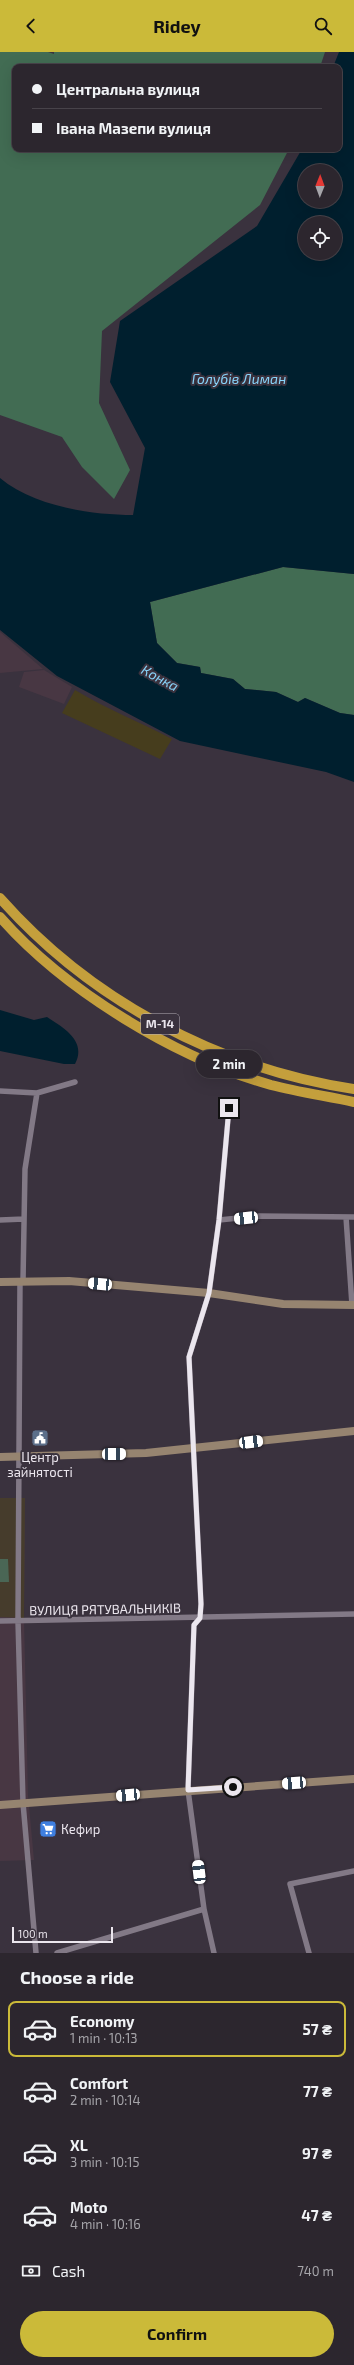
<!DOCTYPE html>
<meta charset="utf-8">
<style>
body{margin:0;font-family:"Exo 2",sans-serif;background:#342e36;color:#f1f3f6;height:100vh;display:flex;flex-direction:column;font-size:15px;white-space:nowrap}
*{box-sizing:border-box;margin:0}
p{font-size:13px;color:#a6a5aa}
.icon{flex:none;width:22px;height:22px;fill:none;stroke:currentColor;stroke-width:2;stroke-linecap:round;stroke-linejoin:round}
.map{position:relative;height:1901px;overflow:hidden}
.panel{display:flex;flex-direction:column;background:#2c262e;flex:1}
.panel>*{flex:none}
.top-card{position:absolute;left:12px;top:12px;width:330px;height:88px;border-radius:8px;box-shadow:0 4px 16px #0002,0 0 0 1px #48434a;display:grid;align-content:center;height:88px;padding:0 20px;background:#2c262e}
.needle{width:26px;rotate:1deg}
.fabs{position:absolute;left:298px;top:112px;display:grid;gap:8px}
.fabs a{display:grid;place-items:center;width:44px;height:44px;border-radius:50%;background:#2c262e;box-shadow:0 4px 16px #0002,0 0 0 1px #48434a;font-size:20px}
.scale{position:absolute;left:12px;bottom:10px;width:101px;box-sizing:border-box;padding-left:4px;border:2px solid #ebe6ee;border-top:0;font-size:11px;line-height:14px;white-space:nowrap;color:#ebe6ee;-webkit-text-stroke:3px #3a323e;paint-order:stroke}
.end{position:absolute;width:18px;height:18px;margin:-9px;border:5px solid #ebe6ee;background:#111;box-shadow:0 0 0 2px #111}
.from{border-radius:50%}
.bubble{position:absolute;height:28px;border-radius:14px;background:#2c262e;box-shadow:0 4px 16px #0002,0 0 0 1px #48434a;font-size:13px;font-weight:700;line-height:28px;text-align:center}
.car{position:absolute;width:12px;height:24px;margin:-12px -6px;border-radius:5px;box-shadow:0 0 3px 1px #0007;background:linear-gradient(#fff 24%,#345 0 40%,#fff 0 76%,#345 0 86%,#fff 0)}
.top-card b{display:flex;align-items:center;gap:14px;height:38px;font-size:15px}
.top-card b+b{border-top:1px solid #48434a}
.top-card i{width:10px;height:10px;background:#f1f3f6}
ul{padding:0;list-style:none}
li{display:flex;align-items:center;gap:12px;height:56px;margin:0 8px 6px;padding:0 12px;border:2px solid transparent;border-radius:8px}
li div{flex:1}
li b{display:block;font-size:15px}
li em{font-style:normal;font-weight:700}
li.on{border-color:#cbba39}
li>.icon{width:36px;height:36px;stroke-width:1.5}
h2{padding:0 20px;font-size:18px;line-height:48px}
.pay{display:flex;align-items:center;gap:10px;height:44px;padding:0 20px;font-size:15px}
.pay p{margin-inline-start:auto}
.primary-button{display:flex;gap:8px;margin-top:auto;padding:8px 20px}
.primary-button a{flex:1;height:46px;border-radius:24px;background:#cbba39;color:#111;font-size:16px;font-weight:700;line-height:46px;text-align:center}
header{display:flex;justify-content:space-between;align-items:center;height:52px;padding:0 20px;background:#cbba39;color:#111;font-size:18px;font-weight:700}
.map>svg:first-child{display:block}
.commercial{fill:#483743}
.education{fill:#463c2c}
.green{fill:#4a6655}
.forest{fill:#426c53}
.sand{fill:#463d1d}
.water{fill:#001f2e;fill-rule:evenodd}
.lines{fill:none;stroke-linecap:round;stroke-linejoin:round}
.street{stroke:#827986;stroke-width:5.5}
.secondary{stroke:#968470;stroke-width:8}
.highway{stroke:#c49f3c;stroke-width:10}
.route{stroke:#ebe6ee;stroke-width:5}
.labels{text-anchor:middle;stroke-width:4;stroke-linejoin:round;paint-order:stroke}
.shield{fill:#3a323e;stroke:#b6b0b9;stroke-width:1}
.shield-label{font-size:12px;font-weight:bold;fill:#ebe6ee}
.poi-label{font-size:13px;fill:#ebe6ee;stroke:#3a323e}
.street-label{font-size:13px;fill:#ebe6ee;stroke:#3a323e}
.water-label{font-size:14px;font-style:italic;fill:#88d3f9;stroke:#3a323e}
</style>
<header><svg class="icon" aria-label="back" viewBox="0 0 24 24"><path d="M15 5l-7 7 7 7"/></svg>Ridey<svg class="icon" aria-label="search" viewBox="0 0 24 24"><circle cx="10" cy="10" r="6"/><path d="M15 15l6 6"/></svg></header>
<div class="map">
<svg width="354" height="1901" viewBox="0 0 354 1901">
<rect width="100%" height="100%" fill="#3a323e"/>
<path class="commercial" d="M0,580L43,617L0,621Z
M44,618L72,635L64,652L19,635L24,620Z
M0,1446H25L24,1566L28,1743L34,1808L0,1809Z"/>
<path class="education" d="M0,1446H25L24,1566L0,1565Z"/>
<path class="green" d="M0,1507H8L9,1530H0Z"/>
<path class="forest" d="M0,0H48L54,2V0H325L320,15H15V97H289L260,153L102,279L99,351L130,418L114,447L82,415L62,385L0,363Z
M283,515L354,522V663L340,661L305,646L298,650L276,640L245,637L233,627L201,621L200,615L177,611L157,591L150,550Z"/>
<path class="sand" d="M75,638C106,657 140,670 172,687L160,707L62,661Z"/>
<path class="water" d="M339,0H354V522L283,515L150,550L157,591L177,611L200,615L201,621L233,627L245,637L276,640L298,650L305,646L340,661L354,663V730L326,720L180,689L57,624L0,578V426C33,454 91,463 133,463L145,396L110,330L120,269L257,174L302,97H339V15H333ZM305,119H335V149H305ZM305,171H335V201H305Z
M0,958L34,968L47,965C64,976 87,989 75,1012H64L0,999Z"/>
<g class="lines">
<path class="street" d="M0,1039L37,1041L75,1030
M346,1165L352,1253
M0,1168L24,1167
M219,1168L259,1164L354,1165
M20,1229L18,1569L23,1751L36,1901
M23,1229L25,1117L37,1041
M0,1569L354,1562
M57,1901L204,1857
M214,1901L204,1857L188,1738L194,1573L200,1566L201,1552L189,1305L209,1241L219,1168L229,1056
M309,1901L290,1832L354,1819"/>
<path class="secondary" d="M0,1230L69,1229L209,1241L283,1252L354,1253
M0,1405L146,1401L354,1379
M0,1753L354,1727"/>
<path class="highway" d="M0,846C90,948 219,1017 354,1037
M0,865C65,939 176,1006 271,1033C298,1040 326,1044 354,1050"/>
</g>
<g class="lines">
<path class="route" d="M229,1056L219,1168L209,1241L189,1305L201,1552L200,1566L194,1573L188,1738L233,1735"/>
</g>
<defs>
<g id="civic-square" transform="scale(0.9)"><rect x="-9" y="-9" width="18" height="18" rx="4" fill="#5c6f8a" stroke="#3a323e"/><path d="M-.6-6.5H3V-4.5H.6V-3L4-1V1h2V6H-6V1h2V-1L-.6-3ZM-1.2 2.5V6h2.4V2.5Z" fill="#fff"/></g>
<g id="supermarket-square" transform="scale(0.9)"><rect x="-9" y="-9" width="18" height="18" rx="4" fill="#3f7fe0" stroke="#3a323e"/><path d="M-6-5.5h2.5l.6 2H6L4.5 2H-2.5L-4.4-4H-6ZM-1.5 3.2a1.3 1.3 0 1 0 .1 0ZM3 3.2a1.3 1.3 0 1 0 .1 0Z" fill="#fff"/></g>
</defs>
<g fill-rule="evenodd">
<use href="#civic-square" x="40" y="1386"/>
<use href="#supermarket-square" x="48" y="1777"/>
</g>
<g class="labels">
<rect class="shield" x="141" y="962" width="38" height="20" rx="3"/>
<g class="shield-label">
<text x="160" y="976">М-14</text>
</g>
<g class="poi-label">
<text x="40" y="1410">Центр<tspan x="40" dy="15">зайнятості</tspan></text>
<text x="61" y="1782" text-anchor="start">Кефир</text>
</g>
<g class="street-label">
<text transform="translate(105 1557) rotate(-1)" y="5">ВУЛИЦЯ РЯТУВАЛЬНИКІВ</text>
</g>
<g class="water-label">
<text x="239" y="332">Голубів Лиман</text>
<text transform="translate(160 626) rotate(28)" y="5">Конка</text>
</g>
</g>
</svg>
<div class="fabs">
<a><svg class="needle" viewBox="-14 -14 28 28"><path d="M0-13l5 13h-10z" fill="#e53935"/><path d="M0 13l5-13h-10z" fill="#a6a5aa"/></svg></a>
<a><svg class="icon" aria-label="locate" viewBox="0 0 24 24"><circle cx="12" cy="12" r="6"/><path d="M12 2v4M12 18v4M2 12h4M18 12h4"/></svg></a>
</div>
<div class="scale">100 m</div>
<i class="end from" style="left:233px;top:1735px"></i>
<i class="end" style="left:229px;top:1056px"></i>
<div class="bubble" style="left:196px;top:998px;width:66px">2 min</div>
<i class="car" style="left:246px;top:1166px;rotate:264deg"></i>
<i class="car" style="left:100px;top:1232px;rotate:275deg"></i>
<i class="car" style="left:251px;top:1390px;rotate:83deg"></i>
<i class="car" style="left:114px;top:1402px;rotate:89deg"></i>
<i class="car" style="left:294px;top:1731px;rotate:266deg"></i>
<i class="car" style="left:128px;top:1743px;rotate:265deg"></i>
<i class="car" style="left:199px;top:1820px;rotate:353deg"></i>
<div class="top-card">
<b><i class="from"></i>Центральна вулиця</b>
<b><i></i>Івана Мазепи вулиця</b>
</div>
</div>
<section class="panel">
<h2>Choose a ride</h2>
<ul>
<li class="on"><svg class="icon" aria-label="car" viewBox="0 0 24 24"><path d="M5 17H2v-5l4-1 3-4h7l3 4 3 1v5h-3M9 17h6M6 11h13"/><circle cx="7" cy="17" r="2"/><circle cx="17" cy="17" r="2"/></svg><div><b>Economy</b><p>1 min · 10:13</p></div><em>57 ₴</em></li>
<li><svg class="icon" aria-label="car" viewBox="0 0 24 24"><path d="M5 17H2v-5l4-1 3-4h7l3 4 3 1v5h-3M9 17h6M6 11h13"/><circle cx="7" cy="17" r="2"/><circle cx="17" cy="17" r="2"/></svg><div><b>Comfort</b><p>2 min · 10:14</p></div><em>77 ₴</em></li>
<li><svg class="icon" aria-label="car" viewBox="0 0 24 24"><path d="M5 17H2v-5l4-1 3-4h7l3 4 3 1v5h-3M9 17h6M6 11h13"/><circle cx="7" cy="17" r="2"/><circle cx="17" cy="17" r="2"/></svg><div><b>XL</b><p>3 min · 10:15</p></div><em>97 ₴</em></li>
<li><svg class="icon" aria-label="car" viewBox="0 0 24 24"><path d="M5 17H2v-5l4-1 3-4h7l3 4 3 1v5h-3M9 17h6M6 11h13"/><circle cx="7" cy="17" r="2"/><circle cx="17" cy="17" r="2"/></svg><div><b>Moto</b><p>4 min · 10:16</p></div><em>47 ₴</em></li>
</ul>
<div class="pay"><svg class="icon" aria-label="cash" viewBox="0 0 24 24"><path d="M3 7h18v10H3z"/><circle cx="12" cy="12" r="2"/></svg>Cash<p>740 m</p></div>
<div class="primary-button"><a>Confirm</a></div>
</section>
